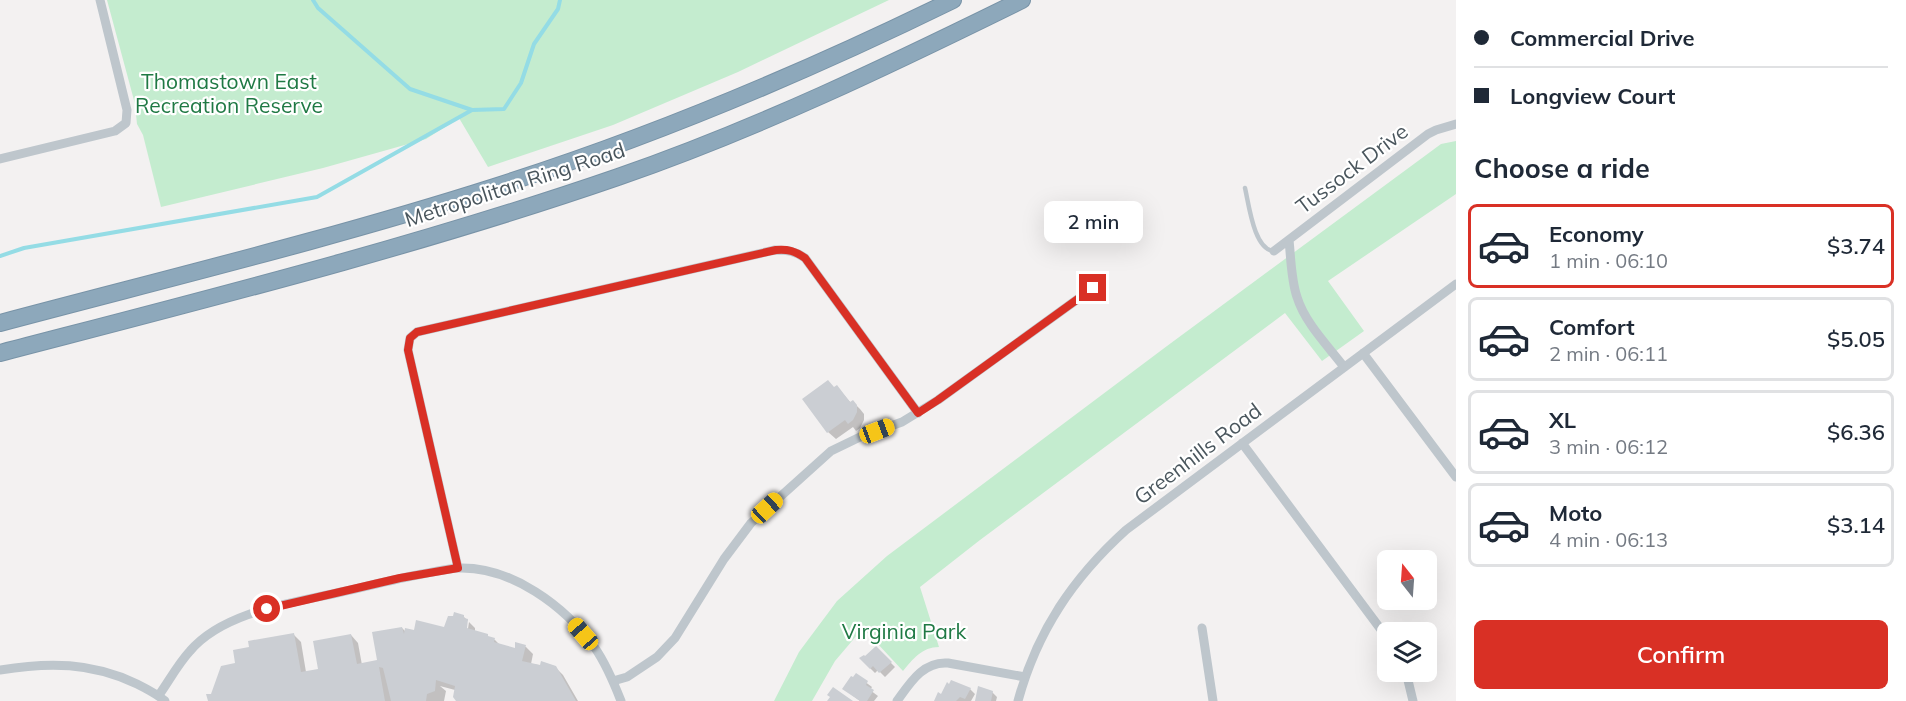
<!DOCTYPE html>
<meta charset="utf-8">
<style>
body{margin:0;font-family:Mulish,sans-serif;background:#f6f6f7;color:#1f2937;height:100vh;display:flex;flex-direction:column;font-size:22px;white-space:nowrap}
*{box-sizing:border-box;margin:0}
p{font-size:20px;color:#747a83}
.icon{flex:none;width:33px;height:33px;fill:none;stroke:currentColor;stroke-width:2;stroke-linecap:round;stroke-linejoin:round}
.map{position:relative;flex:1;overflow:hidden}
.details{display:flex;flex-direction:column;background:#fff;width:450px}
.details>*{flex:none}
.guide{display:grid;align-content:center;height:132px;padding:0 18px;background:#fff}
.needle{width:39px;rotate:343deg}
.fabs{position:absolute;left:1377px;top:550px;display:grid;gap:12px}
.fabs a{display:grid;place-items:center;width:60px;height:60px;border-radius:9px;background:#fff;box-shadow:0 6px 24px #0002;font-size:30px}
.end{position:absolute;width:27px;height:27px;margin:-14px;border:8px solid #d93025;background:#fff;box-shadow:0 0 0 3px #fff}
.from{border-radius:50%}
.bubble{position:absolute;height:42px;border-radius:9px;background:#fff;box-shadow:0 6px 24px #0002;font-size:20px;font-weight:600;line-height:42px;text-align:center}
.car{position:absolute;width:18px;height:36px;margin:-18px -9px;border-radius:8px;box-shadow:0 0 4px 2px #0007;background:linear-gradient(#f5c518 24%,#345 0 40%,#f5c518 0 76%,#345 0 86%,#f5c518 0)}
.guide b{display:flex;align-items:center;gap:21px;height:57px;font-size:22px}
.guide b+b{border-top:2px solid #e0e1e3}
.guide i{width:15px;height:15px;background:#1f2937}
ul{padding:0;list-style:none}
li{display:flex;align-items:center;gap:18px;height:84px;margin:0 12px 9px;padding:0 6px;border:3px solid #e0e1e3;border-radius:9px}
li div{flex:1}
li b{display:block;font-size:22px}
li em{font-style:normal;font-weight:600}
li.active{border-color:#d93025}
li>.icon{width:54px;height:54px;stroke-width:1.5}
h2{padding:0 18px;font-size:27px;line-height:72px}
.cta{display:flex;gap:12px;margin-top:auto;padding:12px 18px}
.cta a{flex:1;height:69px;border-radius:9px;background:#d93025;color:#fff;font-size:24px;font-weight:600;line-height:69px;text-align:center}
main{display:flex;flex:1;min-height:0}
.map>svg:first-child{display:block}
.green{fill:#c4eccf}
.shadow{fill:#0003}
.lines{fill:none;stroke-linecap:round;stroke-linejoin:round}
.stream{stroke:#94dce5;stroke-width:4}
.building{fill:#cbced3}
.highway-casing{stroke:#7893a7;stroke-width:18}
.lane{stroke:#bec6cc;stroke-width:4.5}
.street{stroke:#bec6cc;stroke-width:9}
.highway{stroke:#8da8bb;stroke-width:16}
.route{stroke:#d93025;stroke-width:8}
.labels{text-anchor:middle;stroke-width:4.5;stroke-linejoin:round;paint-order:stroke}
.park-label{font-size:21px;fill:#1f7944;stroke:#fff}
.street-label{font-size:21px;fill:#4a565d;stroke:#fff}
</style>
<main>
<div class="map">
<svg width="1456" height="701" viewBox="0 0 1456 701">
<rect width="100%" height="100%" fill="#f3f1f1"/>
<path class="green" d="M107,0H889L738,72L613,125L488,167L459,118L426,139L323,168L161,207L143,135L137,124L135,104Z
M1456,141V194L1328,281L1364,331L1322,361L1285,313L980,540L920,587L939,647C922,647 913,659 903,671L863,628L835,661L812,701H774L799,652L837,601L887,556L1167,346L1441,144Z"/>
<path class="shadow" d="M837,387L851,403L853,402L860,409L864,414V420L860,428L856,431L853,427L836,439L828,432L835,389Z
M464,617L468,621H467V635L469,622L475,628V632L495,640L500,645L516,649L517,644L526,647L533,654L531,664L555,667L563,675L578,701H457L455,690L440,686L446,691L444,701H210L212,696L251,648L293,634L301,642L306,672L319,670L351,635L358,643L362,665L379,662L402,628L406,632L446,629Z
M876,648L895,667L885,677L878,670L875,673L861,659L865,658Z
M856,675L872,687L870,690L878,696L874,701H860L844,689Z
M970,689L975,694L971,701H936L942,696Z
M992,692L997,697L996,701H976Z"/>
<g class="lines">
<path class="stream" d="M313,0L318,8L410,89L472,110L504,109L521,83L534,44L558,9L560,0
M0,256L24,248L317,197L472,110"/>
</g>
<path class="building" d="M828,380L834,387L837,385L850,402L853,400L857,405V412L853,420L848,424L845,420L827,433L802,399Z
M454,612L464,615V618L468,619L467,628L488,634V636L495,638L494,642L515,648V642L526,645L522,661L540,665L541,661L556,666L576,701H456L453,697L455,686L436,680L435,691L427,694L426,701H391L383,668L379,667L385,701H208L206,694H211L221,666L235,663L233,650L249,647L248,641L294,633L301,672L318,669L313,641L351,634L357,664L377,660L372,632L402,627L404,634L405,628L414,630L416,620L444,627L448,616H453Z
M876,646L892,662L879,673L873,666L870,669L859,658L864,655L865,656Z
M856,673L868,681L866,685L874,690L867,701H860L842,689L851,676L853,677Z
M951,680L971,688L965,699L960,697L956,701H934L938,692L941,694L947,682L949,684Z
M978,686L993,691L991,701H975Z
M833,687L853,701H827L830,697L827,695Z"/>
<g class="lines">
<g class="highway-casing">
<path id="highway" d="M0,323C165,279 331,239 494,187C649,138 806,72 953,0
M0,353C207,299 415,247 618,177C757,129 890,65 1022,0"/>
</g>
<path class="lane" d="M1245,188C1249,205 1254,250 1274,251"/>
<path class="street" d="M0,159L115,131L126,123L127,110L100,0
M1289,240C1291,259 1291,279 1297,297C1305,323 1328,346 1344,367
M1274,251L1428,134L1436,130L1456,124
M1363,353L1456,477
M1242,443L1388,639
M458,568L408,350L410,338L417,332L775,250C788,250 795,251 805,258L918,413
M1202,628L1213,701
M0,670C48,662 92,662 137,684C147,689 157,694 165,701
M1406,672L1413,701
M613,681L627,677L657,657L675,638L724,559L751,523L831,451L860,437L902,422L938,400L1093,288
M159,695C169,681 178,664 190,651C224,611 293,603 341,592C368,586 395,579 422,574C433,572 446,569 458,568C511,566 565,606 595,648C606,664 614,683 621,701
M897,701C910,683 923,661 948,663L1025,677
M1018,701C1037,631 1073,578 1126,530L1456,284"/>
<use href="#highway" class="highway"/>
</g>
<g class="lines">
<path class="route" d="M267,609L400,578L458,568L408,350L410,338L417,332L776,250C788,249 795,251 805,258L918,413L938,400L1093,288"/>
</g>
<g class="labels">
<g class="park-label">
<text x="229" y="89">Thomastown East<tspan x="229" dy="24">Recreation Reserve</tspan></text>
<text x="904" y="639">Virginia Park</text>
</g>
<g class="street-label">
<text transform="translate(1352 169) rotate(-37)" y="7">Tussock Drive</text>
<text transform="translate(515 185) rotate(-18)" y="7">Metropolitan Ring Road</text>
<text transform="translate(1198 454) rotate(-37)" y="7">Greenhills Road</text>
</g>
</g>
</svg>
<div class="fabs">
<a><svg class="needle" viewBox="-14 -14 28 28"><path d="M0-13l5 13h-10z" fill="#e53935"/><path d="M0 13l5-13h-10z" fill="#747a83"/></svg></a>
<a><svg class="icon" aria-label="layers" viewBox="0 0 24 24"><path d="M12 4l9 5-9 5-9-5zM3 14l9 5 9-5"/></svg></a>
</div>
<i class="end from" style="left:267px;top:609px"></i>
<i class="end" style="left:1093px;top:288px"></i>
<div class="bubble" style="left:1044px;top:201px;width:99px">2 min</div>
<i class="car" style="left:877px;top:431px;rotate:69deg"></i>
<i class="car" style="left:767px;top:508px;rotate:47deg"></i>
<i class="car" style="left:583px;top:634px;rotate:319deg"></i>
</div>
<section class="details">
<div class="guide">
<b><i class="from"></i>Commercial Drive</b>
<b><i></i>Longview Court</b>
</div>
<h2>Choose a ride</h2>
<ul>
<li class="active"><svg class="icon" aria-label="car" viewBox="0 0 24 24"><path d="M5 17H2v-5l4-1 3-4h7l3 4 3 1v5h-3M9 17h6M6 11h13"/><circle cx="7" cy="17" r="2"/><circle cx="17" cy="17" r="2"/></svg><div><b>Economy</b><p>1 min · 06:10</p></div><em>$3.74</em></li>
<li><svg class="icon" aria-label="car" viewBox="0 0 24 24"><path d="M5 17H2v-5l4-1 3-4h7l3 4 3 1v5h-3M9 17h6M6 11h13"/><circle cx="7" cy="17" r="2"/><circle cx="17" cy="17" r="2"/></svg><div><b>Comfort</b><p>2 min · 06:11</p></div><em>$5.05</em></li>
<li><svg class="icon" aria-label="car" viewBox="0 0 24 24"><path d="M5 17H2v-5l4-1 3-4h7l3 4 3 1v5h-3M9 17h6M6 11h13"/><circle cx="7" cy="17" r="2"/><circle cx="17" cy="17" r="2"/></svg><div><b>XL</b><p>3 min · 06:12</p></div><em>$6.36</em></li>
<li><svg class="icon" aria-label="car" viewBox="0 0 24 24"><path d="M5 17H2v-5l4-1 3-4h7l3 4 3 1v5h-3M9 17h6M6 11h13"/><circle cx="7" cy="17" r="2"/><circle cx="17" cy="17" r="2"/></svg><div><b>Moto</b><p>4 min · 06:13</p></div><em>$3.14</em></li>
</ul>
<div class="cta"><a>Confirm</a></div>
</section>
</main>
